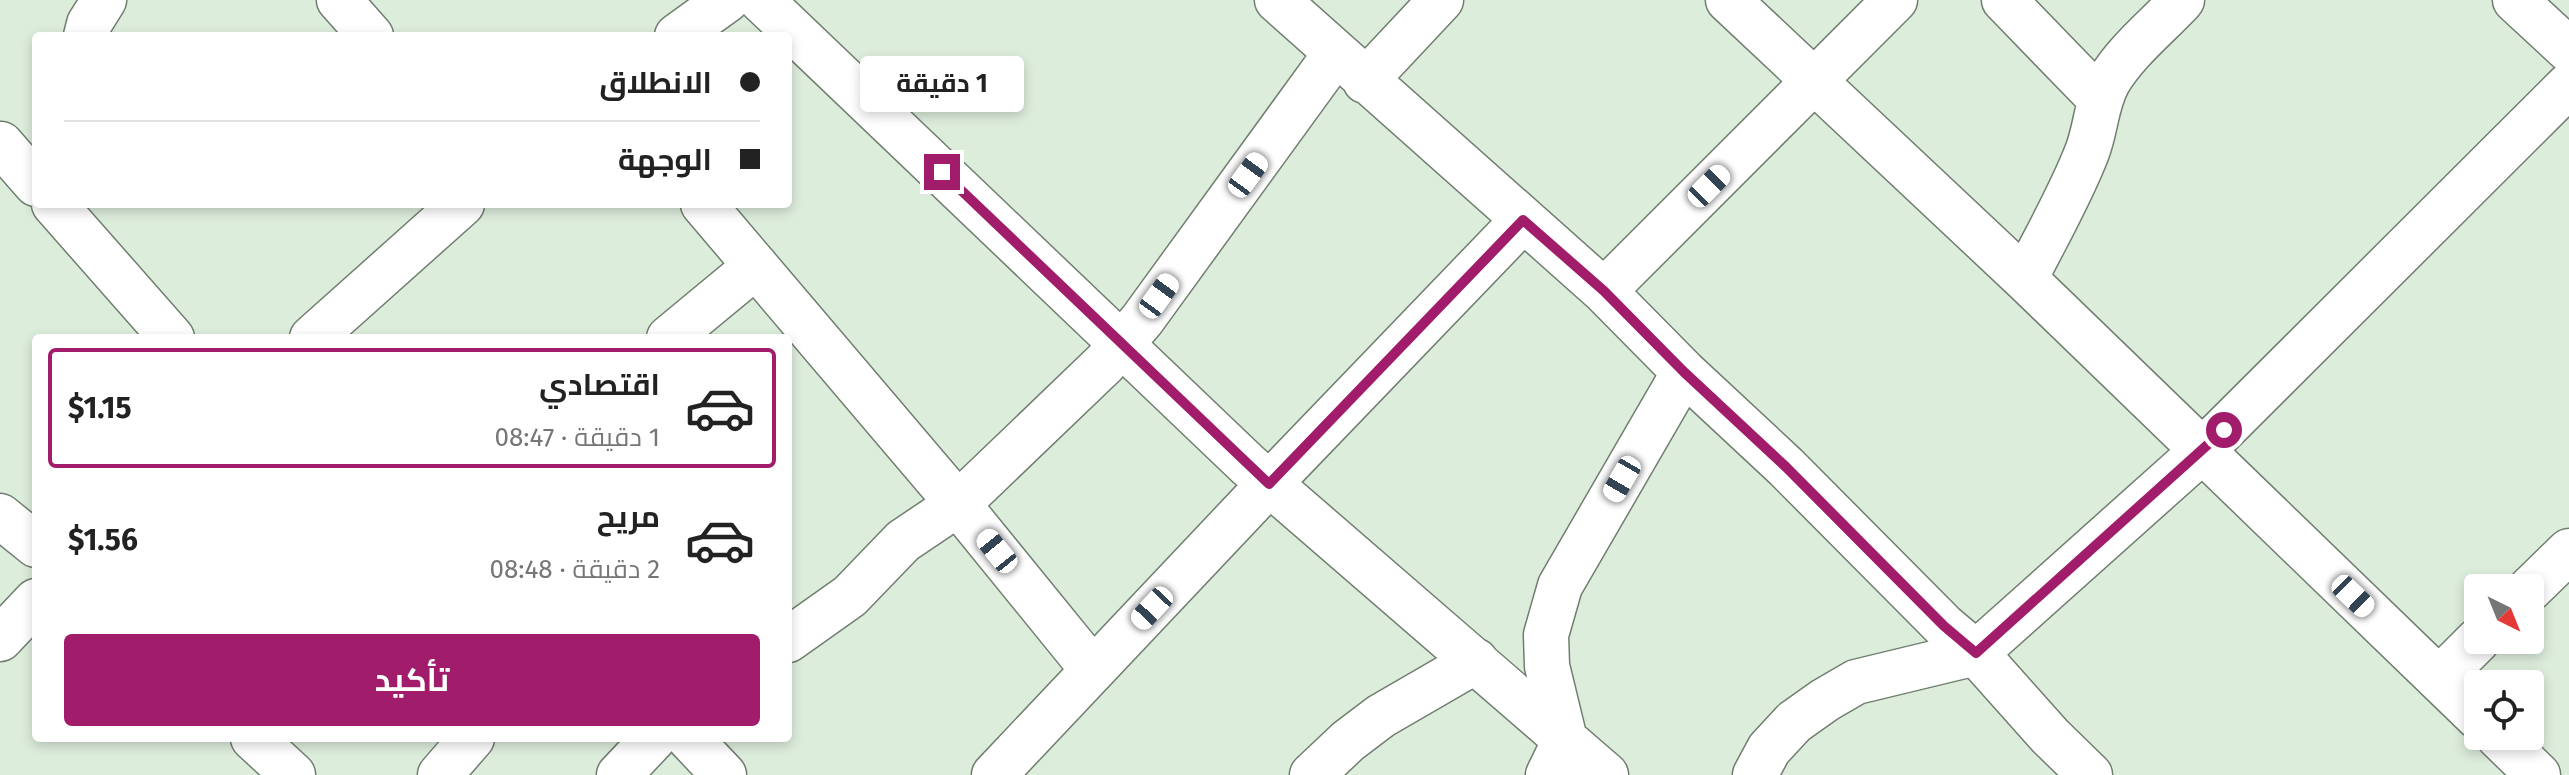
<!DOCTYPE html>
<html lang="ar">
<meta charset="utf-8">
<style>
body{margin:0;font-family:"Fira Sans",Cairo,sans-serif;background:#f6f6f6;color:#222;direction:rtl;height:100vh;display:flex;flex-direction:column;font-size:30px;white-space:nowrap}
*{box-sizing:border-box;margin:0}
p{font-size:26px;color:#767676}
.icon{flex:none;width:44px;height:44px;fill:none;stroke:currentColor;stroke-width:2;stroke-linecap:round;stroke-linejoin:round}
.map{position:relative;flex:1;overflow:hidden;direction:ltr}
.details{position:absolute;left:32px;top:334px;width:760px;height:408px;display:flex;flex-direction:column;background:#fff;border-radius:8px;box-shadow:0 4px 12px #0003;direction:rtl}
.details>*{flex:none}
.top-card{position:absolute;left:32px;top:32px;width:760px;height:176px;border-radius:8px;box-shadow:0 4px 12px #0003;direction:rtl;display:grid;align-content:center;height:176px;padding:0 32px;background:#fff}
.needle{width:52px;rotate:137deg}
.controls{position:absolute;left:2464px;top:574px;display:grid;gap:16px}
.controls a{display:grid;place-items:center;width:80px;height:80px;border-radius:8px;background:#fff;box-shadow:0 4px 12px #0003;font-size:40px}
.end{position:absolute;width:36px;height:36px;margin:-18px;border:10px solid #a11c6b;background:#fff;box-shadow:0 0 0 4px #fff}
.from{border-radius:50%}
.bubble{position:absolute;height:56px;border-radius:8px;background:#fff;box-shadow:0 4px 12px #0003;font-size:26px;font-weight:700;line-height:56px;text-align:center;direction:rtl}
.car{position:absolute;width:24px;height:48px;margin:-24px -12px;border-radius:10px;box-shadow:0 0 6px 2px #0007;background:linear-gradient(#fff 24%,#345 0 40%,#fff 0 76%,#345 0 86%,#fff 0)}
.top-card b{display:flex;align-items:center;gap:28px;height:76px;font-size:30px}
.top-card b+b{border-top:2px solid #e0e0e0}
.top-card i{width:20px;height:20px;background:#222}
ul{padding:14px 0 0;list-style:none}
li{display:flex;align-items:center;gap:24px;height:120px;margin:0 16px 12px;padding:0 16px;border:4px solid transparent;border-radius:8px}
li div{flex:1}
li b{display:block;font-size:30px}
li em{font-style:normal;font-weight:700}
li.current{border-color:#a11c6b}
li>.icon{width:72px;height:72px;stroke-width:1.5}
.primary-button{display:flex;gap:16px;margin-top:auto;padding:16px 32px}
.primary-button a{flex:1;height:92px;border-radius:8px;background:#a11c6b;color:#fff;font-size:32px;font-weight:700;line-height:92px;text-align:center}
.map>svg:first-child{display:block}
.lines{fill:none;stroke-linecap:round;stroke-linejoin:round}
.street-casing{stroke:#707e6f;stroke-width:47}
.secondary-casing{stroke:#707e6f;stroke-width:47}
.street{stroke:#fff;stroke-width:44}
.secondary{stroke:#fff;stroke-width:44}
.route{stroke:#a11c6b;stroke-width:10}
</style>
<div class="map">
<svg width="2569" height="775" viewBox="0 0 2569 775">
<rect width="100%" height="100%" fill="#ddeddc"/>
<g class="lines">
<g class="street-casing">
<path id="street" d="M339,0L371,36
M761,0L1248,465L1606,775
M1277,0L1604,291L1684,372L1786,467L1944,626L1976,653L2050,736L2090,775
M1728,0L2025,279L2478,717
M2004,0L2100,99
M86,36L89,24L104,0
M677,36L727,0
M1365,81L1441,0
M1,144L36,184
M54,204L172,338
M703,204L958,504L1093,670
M2025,279C2046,237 2070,196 2087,152C2096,129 2096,104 2108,82C2126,51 2158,26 2182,0
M1604,291L1895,0
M312,338L462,204
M669,338L756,266
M0,516L36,545
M2530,589L2569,551
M0,639L36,601
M788,640L850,596L903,541L958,504L1105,363L1142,320L1336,53
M2439,679L2478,640
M2498,736L2538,775
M253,738L293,775
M689,738L724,775
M440,775L472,738
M619,775L654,738
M994,775L1269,484L1523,220
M1312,775L1348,741L1381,716L1476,661
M1548,775L1565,740L1547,666L1546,635L1560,586L1684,372
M1755,775L1769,749L1794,722L1825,700L1856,682L1976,653L2202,451L2569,85"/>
</g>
<g class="secondary-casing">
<path id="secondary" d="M2515,0L2569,50"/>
</g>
<use href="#street" class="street"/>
<use href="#secondary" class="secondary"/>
</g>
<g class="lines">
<path class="route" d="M942,172L1269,484L1523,220L1604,291L1684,372L1786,467L1944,626L1976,653L2224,430"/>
</g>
</svg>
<div class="controls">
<a><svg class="needle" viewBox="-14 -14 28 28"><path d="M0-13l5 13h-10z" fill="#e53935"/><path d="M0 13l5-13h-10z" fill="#767676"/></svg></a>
<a><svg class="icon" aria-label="locate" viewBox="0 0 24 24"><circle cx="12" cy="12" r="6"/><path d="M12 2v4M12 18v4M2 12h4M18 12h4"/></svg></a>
</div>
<i class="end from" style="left:2224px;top:430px"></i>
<i class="end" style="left:942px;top:172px"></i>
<div class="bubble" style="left:860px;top:56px;width:164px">1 دقيقة</div>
<i class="car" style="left:1248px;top:175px;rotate:36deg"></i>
<i class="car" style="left:1709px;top:186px;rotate:45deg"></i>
<i class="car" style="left:1159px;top:296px;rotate:36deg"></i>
<i class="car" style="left:1622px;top:479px;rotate:210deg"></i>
<i class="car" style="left:997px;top:551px;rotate:321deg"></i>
<i class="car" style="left:2353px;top:596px;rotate:134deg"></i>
<i class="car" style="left:1152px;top:608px;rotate:223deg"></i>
<div class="top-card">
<b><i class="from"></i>الانطلاق</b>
<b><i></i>الوجهة</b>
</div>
<section class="details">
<ul>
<li class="current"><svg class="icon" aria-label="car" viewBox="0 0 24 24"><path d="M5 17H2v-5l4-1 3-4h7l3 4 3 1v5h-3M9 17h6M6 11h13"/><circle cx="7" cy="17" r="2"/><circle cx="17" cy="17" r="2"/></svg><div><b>اقتصادي</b><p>1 دقيقة · 08:47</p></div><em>$1.15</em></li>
<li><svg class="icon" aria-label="car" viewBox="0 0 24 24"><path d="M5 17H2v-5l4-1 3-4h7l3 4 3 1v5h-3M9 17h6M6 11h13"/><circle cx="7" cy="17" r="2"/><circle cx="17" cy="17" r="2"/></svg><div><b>مريح</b><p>2 دقيقة · 08:48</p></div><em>$1.56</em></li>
</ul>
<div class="primary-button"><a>تأكيد</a></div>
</section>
</div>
